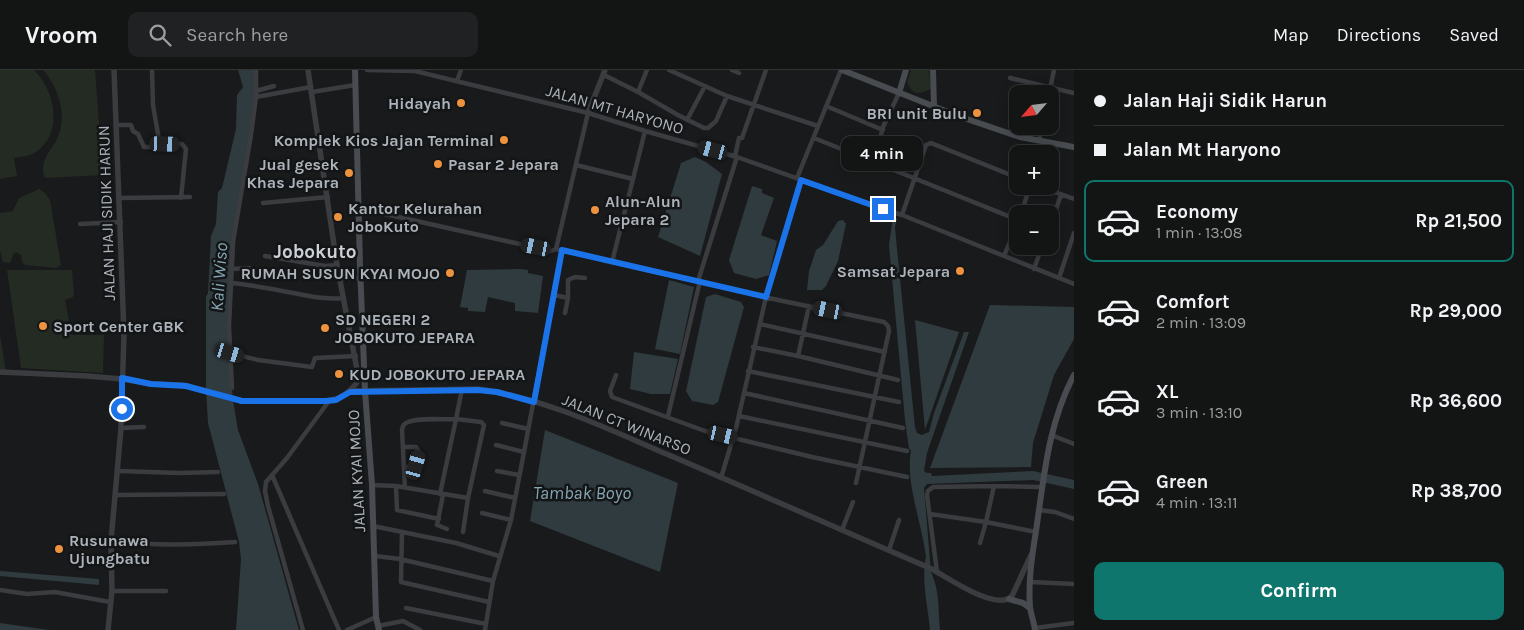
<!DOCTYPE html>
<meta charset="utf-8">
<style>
body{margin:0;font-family:Karla,sans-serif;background:#202122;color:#f1f3f6;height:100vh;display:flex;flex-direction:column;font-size:19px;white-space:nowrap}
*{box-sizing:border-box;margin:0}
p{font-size:16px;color:#9d9ea0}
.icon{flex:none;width:28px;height:28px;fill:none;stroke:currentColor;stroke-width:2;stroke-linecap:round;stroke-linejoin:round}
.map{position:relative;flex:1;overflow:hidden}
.drawer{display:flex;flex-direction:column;background:#131414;width:450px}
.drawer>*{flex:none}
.hud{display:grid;align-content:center;height:110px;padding:0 20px;background:#131414}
.needle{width:32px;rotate:242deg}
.controls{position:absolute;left:1009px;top:15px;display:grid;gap:10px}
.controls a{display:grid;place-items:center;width:50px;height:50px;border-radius:10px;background:#131414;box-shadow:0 2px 12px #0003,0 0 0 1px #323334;font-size:25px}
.end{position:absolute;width:22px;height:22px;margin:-11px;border:6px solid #1a73e8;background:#fff;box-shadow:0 0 0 2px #fff}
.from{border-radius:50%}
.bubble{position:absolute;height:35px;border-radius:10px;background:#131414;box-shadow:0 2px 12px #0003,0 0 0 1px #323334;font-size:16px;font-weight:700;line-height:35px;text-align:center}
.car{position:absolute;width:15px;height:30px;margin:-15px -8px;border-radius:6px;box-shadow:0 0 4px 1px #0007;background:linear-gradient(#222 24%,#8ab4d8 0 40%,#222 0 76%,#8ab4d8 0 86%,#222 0)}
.hud b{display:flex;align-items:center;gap:18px;height:48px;font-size:19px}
.hud b+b{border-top:1px solid #323334}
.hud i{width:12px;height:12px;background:#f1f3f6}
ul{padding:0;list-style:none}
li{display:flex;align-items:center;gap:15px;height:82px;margin:0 10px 8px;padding:0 10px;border:2px solid transparent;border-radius:10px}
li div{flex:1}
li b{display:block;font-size:19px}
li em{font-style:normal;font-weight:700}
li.selected{border-color:#0f766e}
li>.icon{width:45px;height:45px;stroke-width:1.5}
.button{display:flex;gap:10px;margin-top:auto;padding:10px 20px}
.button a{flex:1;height:58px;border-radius:10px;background:#0f766e;color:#fff;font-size:20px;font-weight:700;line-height:58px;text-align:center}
header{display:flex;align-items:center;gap:30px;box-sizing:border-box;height:70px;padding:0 25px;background:#131414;border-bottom:1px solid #323334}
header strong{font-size:24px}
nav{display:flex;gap:28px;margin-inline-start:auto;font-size:18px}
.search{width:350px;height:45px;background:#202122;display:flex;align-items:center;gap:12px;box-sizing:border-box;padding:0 18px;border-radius:10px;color:#9d9ea0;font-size:19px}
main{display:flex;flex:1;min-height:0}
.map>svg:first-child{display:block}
.green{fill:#232b23}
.water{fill:#2f3b3f}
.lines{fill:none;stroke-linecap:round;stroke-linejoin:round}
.minor{stroke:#3a3c40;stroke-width:4.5}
.tertiary{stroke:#3a3c40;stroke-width:5.5}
.secondary{stroke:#484c50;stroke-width:6}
.route{stroke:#1a73e8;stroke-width:6}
.poi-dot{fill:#ed923f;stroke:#141516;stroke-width:2}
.labels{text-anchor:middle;stroke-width:5;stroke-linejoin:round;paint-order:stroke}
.poi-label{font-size:16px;font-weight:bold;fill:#acb3ba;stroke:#141516;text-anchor:start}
.street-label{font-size:16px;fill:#acb3ba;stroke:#141516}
.water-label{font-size:18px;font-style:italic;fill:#85a7b4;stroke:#141516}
.quarter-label{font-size:19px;font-weight:bold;fill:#cdd1d7;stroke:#141516}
</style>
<header>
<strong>Vroom</strong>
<div class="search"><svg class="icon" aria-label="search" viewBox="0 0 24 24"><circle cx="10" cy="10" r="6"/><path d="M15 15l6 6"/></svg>Search here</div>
<nav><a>Map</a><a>Directions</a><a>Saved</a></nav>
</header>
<main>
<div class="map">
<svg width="1074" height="560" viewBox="0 0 1074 560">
<rect width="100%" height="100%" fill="#191a1b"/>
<path class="green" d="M0,0H34C55,20 64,63 36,82C30,86 21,87 14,88L17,106L0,109Z
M43,0H95L103,105L45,108C38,93 50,82 57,69C68,45 59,19 43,0Z
M911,0H929L931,18C920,26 912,25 907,12Z
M39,119L45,123L50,130L61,195L56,198L25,195L22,192L21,185L16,182L13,184L10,193L3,192L0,181V143L13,141L19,128Z
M7,200H72L74,224L73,227L65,230L72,265H104L103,303L21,298Z
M0,265L6,302L0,301Z"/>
<path class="water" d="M238,0H256L253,48L237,138L229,284L233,330L238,360L258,414L299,560H236L241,489L239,472L208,353L206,320V227L208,223L211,166L216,154L218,122L222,118L236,59L237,25L243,17Z
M695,87L706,92L722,104L700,186L658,167L681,93Z
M752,116L762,119V123L774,128L761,165L777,171L769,205L756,209L734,203L729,190Z
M893,147L897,149L895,157L897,179L915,357L917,363L922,365L929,362L934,343L964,262H969L927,383L924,401L927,403H931L932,406L1033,401L1074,410V419L1033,410L927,414L924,418L931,502C940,521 938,540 940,560H930C928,536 921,511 926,487C922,453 905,413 911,380L909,379L905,350L889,175Z
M843,150L846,154L838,191L826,216L822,220H807L809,201L816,180L823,175L838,151Z
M520,199L528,200V203L543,206L538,243L515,241V233L488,227L485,242L468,241V238L460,237L467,200Z
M669,210L694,217L680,284L655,279Z
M715,224L741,232L744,237L718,332L713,335L692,331L686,321L706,227Z
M990,235L1074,237V269L1054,305L1033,373L1031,397L930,398Z
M915,250L959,262L925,360Z
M634,282L678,289L670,324H651L630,319Z
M545,360L678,413L660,502L530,451Z
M0,501L99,509V515L0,506Z
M0,553L49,560H0Z"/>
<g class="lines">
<path class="minor" d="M152,0L153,35L159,70L163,73L182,74L186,79L181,128
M367,0L415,1L588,43L645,61L737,87L883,139L902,145L1074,214
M647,0L638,22L678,45L704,58H708L716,51L727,26L818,56
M669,0L727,26
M732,0L739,3
M604,5L638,22
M1010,8L1074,23
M457,11L461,0
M256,21L274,16
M312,22L355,15
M1049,24L1054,0
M256,27L311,17
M826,36L883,60
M687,50L705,16
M117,55H131L133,61L138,64L144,77H154
M814,68L1018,150
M880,70L895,74
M1039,71L1042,56
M901,72L924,81
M735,86L739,68H742L766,0
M874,92L883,57L899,23
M576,95L633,109L612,192
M797,108L841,0
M633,109L645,61
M1038,116L1074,129
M120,128L190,127
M263,133L328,127
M358,138L551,181L556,179L778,230L884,252L888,256L889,261L856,413
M1021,144L1030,116
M902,145L926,75L931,73L1018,108
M80,154L121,152
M1050,156L1061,125
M556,179L588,43
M265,186L325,196L337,195
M1004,186L1018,152
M232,199L249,198
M1034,199L1042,176
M1059,208L1074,163
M340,209L362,208
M698,211L737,87
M231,213C252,215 273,219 293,223C310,226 326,230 344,228
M554,225L568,228L565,243
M568,228V210L575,207L585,208
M760,254L885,282
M753,277L798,286L898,310
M230,283L258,290L312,297L315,288L356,286
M798,286L809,236
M748,301L899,332
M616,305L610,321L612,327L705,361L812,387L907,407
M232,318L229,256L233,172L251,65L256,27V0
M744,323L903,358
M668,346L700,211
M739,346L907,381
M502,353L528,359
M121,358L144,357
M1051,365L1074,374
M496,375L524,382
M404,377H416L419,382L415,397H405
M118,401L180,403L218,402
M497,401L519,405
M272,405L339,560
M721,408L736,358L766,227L801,110
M372,415L396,416L468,428L484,355L481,352L456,349L462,319
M396,416L397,440L439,449
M405,418L402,360C403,357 402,355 406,353C415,347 445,350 456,349L440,424
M485,421L515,428
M115,425L224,424
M443,425L437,455L447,459
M1039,440L1055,442L1074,449
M482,443L511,450
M930,444L986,452L1036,462
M373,456L456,473L499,486
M842,460L853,432
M402,462L401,512L489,532
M463,462L468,428
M111,471C153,476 194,475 235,472
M980,473L986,452L994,416
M889,480L899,450
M375,486L400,489L493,511
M937,502L927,425L928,421L933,417L994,416L1041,417
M1031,512L1074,514
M0,520L27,524L55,522L110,532
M112,521H166
M406,538L486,554
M378,556L403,551L420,560
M1035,558L1074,553
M303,560L268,436L265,421L266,412L287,388L329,331
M347,560L376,547
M485,560L493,511L511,450L524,382L562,180"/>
<path class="tertiary" d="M308,0L337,195L359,310
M588,43L605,0
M0,302L87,306L122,309L151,314L183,315L242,331H324C344,330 355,318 364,301
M350,321L478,319C543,328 604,357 664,383C754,421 843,461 932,499C948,508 997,542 1012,526L1031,485
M108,560L112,521L111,471L121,358L124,264L114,0"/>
<path class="secondary" d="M355,0L360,196L365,321L372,415L376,547L379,560
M842,0L958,46L1020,67L1074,77
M933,0L934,37
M899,23L906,0
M1009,529L1023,533L1030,538
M1035,560C1034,552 1031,545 1030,537C1028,512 1032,486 1036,461C1044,407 1048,354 1074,305"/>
</g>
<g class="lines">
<path class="route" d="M122,339V308L151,314L186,316L242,331H326L336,330L350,322L478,320L497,322L534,332L562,180L766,227L801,110L883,139"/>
</g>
<g class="poi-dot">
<circle cx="461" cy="33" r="5"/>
<circle cx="977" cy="43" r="5"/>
<circle cx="504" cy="70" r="5"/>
<circle cx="438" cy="94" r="5"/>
<circle cx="349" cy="103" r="5"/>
<circle cx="595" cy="140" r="5"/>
<circle cx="338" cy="147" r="5"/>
<circle cx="960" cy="201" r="5"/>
<circle cx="450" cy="203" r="5"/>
<circle cx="43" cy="256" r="5"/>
<circle cx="325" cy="258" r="5"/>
<circle cx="339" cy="304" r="5"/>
<circle cx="59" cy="479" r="5"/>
</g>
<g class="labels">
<g class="poi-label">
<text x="451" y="39" text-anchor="end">Hidayah</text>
<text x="967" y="49" text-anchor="end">BRI unit Bulu</text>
<text x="494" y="76" text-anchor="end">Komplek Kios Jajan Terminal</text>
<text x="339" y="100" text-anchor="end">Jual gesek<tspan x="339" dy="18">Khas Jepara</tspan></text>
<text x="448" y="100">Pasar 2 Jepara</text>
<text x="605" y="137">Alun-Alun<tspan x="605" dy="18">Jepara 2</tspan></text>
<text x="348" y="144">Kantor Kelurahan<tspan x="348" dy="18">JoboKuto</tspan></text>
<text x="950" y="207" text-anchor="end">Samsat Jepara</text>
<text x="440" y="209" text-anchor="end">RUMAH SUSUN KYAI MOJO</text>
<text x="335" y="255">SD NEGERI 2<tspan x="335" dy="18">JOBOKUTO JEPARA</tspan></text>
<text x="53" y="262">Sport Center GBK</text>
<text x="349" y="310">KUD JOBOKUTO JEPARA</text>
<text x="69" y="476">Rusunawa<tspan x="69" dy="18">Ujungbatu</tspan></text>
</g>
<g class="street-label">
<text transform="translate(615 39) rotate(16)" y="6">JALAN MT HARYONO</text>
<text transform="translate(106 143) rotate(-92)" y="6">JALAN HAJI SIDIK HARUN</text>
<text transform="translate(627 354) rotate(22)" y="6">JALAN CT WINARSO</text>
<text transform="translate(356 401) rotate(-93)" y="6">JALAN KYAI MOJO</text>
</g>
<g class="water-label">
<text transform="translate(219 207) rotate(-86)" y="6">Kali Wiso</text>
<text x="582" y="429">Tambak Boyo</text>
</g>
<g class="quarter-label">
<text x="315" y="188">Jobokuto</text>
</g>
</g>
</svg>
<div class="controls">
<a><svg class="needle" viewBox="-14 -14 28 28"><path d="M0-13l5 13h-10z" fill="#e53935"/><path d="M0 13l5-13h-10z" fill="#9d9ea0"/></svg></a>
<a>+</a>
<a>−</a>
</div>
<i class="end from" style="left:122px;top:339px"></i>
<i class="end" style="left:883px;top:139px"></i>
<div class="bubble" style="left:841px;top:66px;width:82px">4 min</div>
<i class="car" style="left:165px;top:74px;rotate:92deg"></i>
<i class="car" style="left:713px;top:80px;rotate:285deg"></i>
<i class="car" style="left:536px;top:177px;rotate:282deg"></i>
<i class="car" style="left:828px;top:240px;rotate:282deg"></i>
<i class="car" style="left:230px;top:283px;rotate:107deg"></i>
<i class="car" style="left:723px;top:365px;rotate:103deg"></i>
<i class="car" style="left:416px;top:395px;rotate:16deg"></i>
</div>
<section class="drawer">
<div class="hud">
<b><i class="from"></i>Jalan Haji Sidik Harun</b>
<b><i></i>Jalan Mt Haryono</b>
</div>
<ul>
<li class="selected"><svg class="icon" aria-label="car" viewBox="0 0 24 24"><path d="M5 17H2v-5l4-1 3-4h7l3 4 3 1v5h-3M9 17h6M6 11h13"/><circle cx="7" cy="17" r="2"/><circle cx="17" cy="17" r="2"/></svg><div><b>Economy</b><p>1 min · 13:08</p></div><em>Rp 21,500</em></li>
<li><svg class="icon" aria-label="car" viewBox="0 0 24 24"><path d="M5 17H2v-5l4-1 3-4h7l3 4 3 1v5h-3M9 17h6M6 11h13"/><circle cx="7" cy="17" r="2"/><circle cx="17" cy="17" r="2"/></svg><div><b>Comfort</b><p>2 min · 13:09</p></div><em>Rp 29,000</em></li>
<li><svg class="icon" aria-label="car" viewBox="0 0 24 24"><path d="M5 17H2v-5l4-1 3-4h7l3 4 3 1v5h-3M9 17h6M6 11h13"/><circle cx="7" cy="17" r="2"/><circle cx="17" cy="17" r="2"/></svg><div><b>XL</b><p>3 min · 13:10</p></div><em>Rp 36,600</em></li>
<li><svg class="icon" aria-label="car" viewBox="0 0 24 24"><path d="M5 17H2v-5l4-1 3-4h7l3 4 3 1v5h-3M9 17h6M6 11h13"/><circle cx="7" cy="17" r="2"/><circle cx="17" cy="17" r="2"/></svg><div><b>Green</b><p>4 min · 13:11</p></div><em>Rp 38,700</em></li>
</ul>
<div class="button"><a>Confirm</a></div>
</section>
</main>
